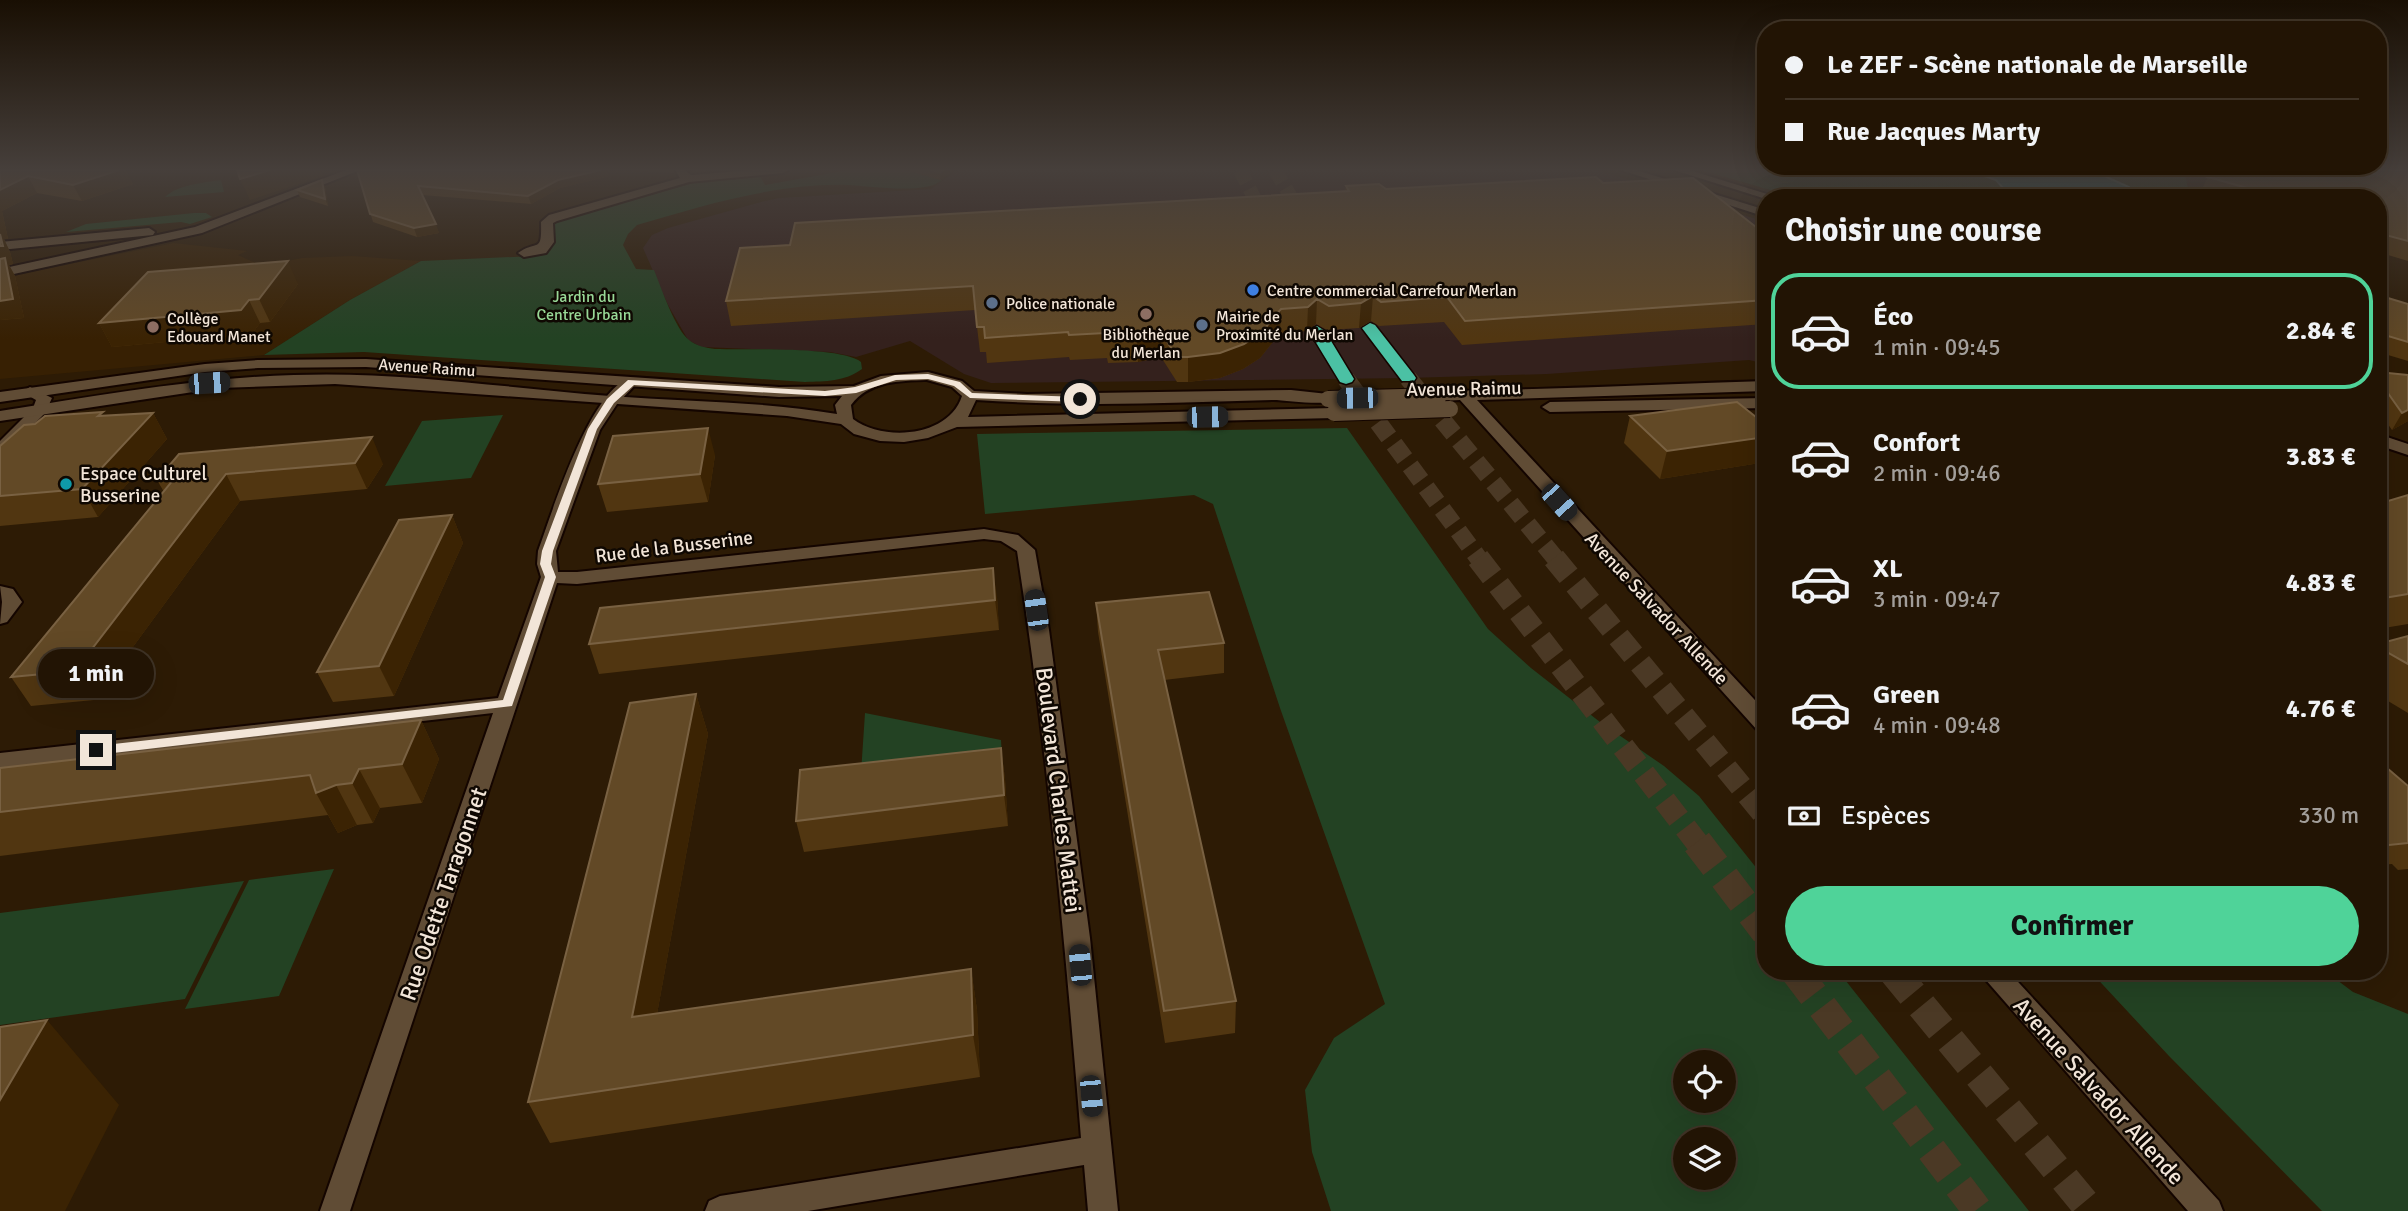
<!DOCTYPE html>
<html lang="fr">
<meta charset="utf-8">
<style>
body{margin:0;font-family:Signika,sans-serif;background:#2e2113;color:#f1f3f6;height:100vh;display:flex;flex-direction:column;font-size:26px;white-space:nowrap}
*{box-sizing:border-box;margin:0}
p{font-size:23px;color:#a29e9a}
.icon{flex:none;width:38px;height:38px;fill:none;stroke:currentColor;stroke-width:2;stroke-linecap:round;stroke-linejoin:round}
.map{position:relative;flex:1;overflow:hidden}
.drawer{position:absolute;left:1757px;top:189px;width:630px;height:791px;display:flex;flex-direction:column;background:#221404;border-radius:28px;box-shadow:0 7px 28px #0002,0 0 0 2px #3f3326}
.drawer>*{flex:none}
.guide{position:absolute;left:1757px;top:21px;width:630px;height:154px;border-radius:28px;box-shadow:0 7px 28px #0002,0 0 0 2px #3f3326;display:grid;align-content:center;height:154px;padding:0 28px;background:#221404}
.buttons{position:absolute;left:1673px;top:1050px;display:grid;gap:14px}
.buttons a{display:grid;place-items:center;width:63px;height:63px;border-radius:50%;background:#221404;box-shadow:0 7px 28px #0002,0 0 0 2px #3f3326;font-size:35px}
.end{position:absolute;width:32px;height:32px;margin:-16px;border:9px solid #f2e5d8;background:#111;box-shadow:0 0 0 4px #111}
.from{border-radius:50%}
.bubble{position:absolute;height:49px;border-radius:24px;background:#221404;box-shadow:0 7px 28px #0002,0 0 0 2px #3f3326;font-size:23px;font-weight:700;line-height:49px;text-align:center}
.car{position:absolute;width:21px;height:42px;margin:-21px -10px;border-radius:9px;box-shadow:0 0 5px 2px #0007;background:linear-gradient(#222 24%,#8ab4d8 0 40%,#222 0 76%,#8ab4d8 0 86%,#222 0)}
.guide b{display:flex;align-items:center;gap:24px;height:66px;font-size:26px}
.guide b+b{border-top:2px solid #3f3326}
.guide i{width:18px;height:18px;background:#f1f3f6}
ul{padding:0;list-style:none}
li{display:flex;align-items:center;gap:21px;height:116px;margin:0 14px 10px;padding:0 14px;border:4px solid transparent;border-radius:28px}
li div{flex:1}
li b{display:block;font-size:26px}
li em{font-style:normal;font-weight:700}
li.current{border-color:#4fd399}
li>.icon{width:63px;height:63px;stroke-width:1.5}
h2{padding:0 28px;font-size:32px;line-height:84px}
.pay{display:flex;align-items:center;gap:18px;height:77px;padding:0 28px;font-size:26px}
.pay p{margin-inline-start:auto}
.cta{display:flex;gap:14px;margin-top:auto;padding:14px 28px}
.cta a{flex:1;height:80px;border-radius:42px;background:#4fd399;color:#111;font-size:28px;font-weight:700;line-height:80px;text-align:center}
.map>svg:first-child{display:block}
.commercial{fill:#34211d}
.built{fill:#372003}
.green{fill:#234223;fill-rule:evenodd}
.water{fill:#1a7781;stroke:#5b989b;stroke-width:2}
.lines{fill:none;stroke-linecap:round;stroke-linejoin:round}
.motorway-tunnel-far3{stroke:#4b3925;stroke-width:14;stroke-dasharray:14 7;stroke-linecap:butt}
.motorway-tunnel-far2{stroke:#4b3925;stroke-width:18;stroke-dasharray:18 9;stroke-linecap:butt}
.motorway-tunnel-far1{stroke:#4b3925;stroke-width:23;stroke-dasharray:23 11;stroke-linecap:butt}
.motorway-tunnel{stroke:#4b3925;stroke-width:30;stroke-dasharray:30 15;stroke-linecap:butt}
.minor-casing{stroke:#140500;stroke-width:4}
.tertiary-casing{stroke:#140500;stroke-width:4}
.motorway-casing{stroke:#140500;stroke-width:3}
.minor{fill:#604c35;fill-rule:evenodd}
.tertiary{fill:#604c35;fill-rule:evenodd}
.motorway{fill:#4bc1a4;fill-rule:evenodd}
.tertiary-bridge-casing{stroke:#140500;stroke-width:18;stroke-linecap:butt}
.tertiary-bridge{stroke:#604c35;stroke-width:16}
.wall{fill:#513611}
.shaded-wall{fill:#3b2303}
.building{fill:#624926;stroke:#796142;stroke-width:2}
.route{fill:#f2e5d8}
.shop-dot{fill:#3f7fe0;stroke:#0f0802;stroke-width:2.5}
.service-dot{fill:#5c6f8a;stroke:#0f0802;stroke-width:2.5}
.education-dot{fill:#8d6e63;stroke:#0f0802;stroke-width:2.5}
.culture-dot{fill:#0f9aa8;stroke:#0f0802;stroke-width:2.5}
.labels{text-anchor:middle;stroke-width:5;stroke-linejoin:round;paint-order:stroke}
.far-poi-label{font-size:16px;fill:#f2e5d8;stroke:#0f0802;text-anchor:start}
.far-park-label{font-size:16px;fill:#98d896;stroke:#0f0802}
.far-street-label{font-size:16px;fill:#f2e5d8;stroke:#0f0802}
.street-label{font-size:19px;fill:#f2e5d8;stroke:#0f0802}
.poi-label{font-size:19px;fill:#f2e5d8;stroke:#0f0802;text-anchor:start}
.near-street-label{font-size:23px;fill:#f2e5d8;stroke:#0f0802}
</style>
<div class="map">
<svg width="2408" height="1211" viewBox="0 0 2408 1211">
<rect width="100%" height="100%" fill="#2d1b05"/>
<path class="commercial" d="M957,170H1597L1766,222V364L1749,360L1547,374L1408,378L991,383L964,374L910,341L856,357L830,352L701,347L688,340L668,305L643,248L652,235L668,228L761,202L779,198L931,189Z"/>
<path class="built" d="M174,243L247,251L238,255L262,266L302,258L352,256L421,261L350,300L264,355L0,379V278Z"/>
<path class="green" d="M848,170H907L942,180C926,195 870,186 848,185C777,183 705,205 637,225L628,234L623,245L636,269L654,270C661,287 675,329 689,340C696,346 707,348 715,349C744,350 842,346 861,362L862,369C844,382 826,381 805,382L364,352L264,355L350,300L421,261L535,256L551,250L554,225L558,221L708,179L760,176L765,185Z
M1701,170H2184L2190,198H1798Z
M221,180L224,192L165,197C179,184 203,183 221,180Z
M194,213H206L212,217L190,224L181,222L66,232L86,224Z
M503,415L471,478L385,486L422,421Z
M1347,428L1488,629L1531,668L1600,722L1664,766L1699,796L1766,880V971H1838L2029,1211H1331L1312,1152L1305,1090L1334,1038L1385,1004L1280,708L1213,504L1194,495L985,514L977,434ZM1685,1062H1724V1101H1685ZM1685,1139H1724V1178H1685Z
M865,713L1001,740L1002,757L861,773Z
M334,869L279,996L185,1009L249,880Z
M244,881L185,999L0,1025V913Z
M2090,971H2325L2353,992L2408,1014V1211H2322L2169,1056Z"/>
<path class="water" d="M1968,170H2013L2035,175L2046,173L2045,170H2091L2129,187L2139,198H2012L1996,180Z"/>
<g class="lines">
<path class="motorway-tunnel-far3" d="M1240,170L1266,221
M1275,170L1304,219"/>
<path class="motorway-tunnel-far2" d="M1408,378L1556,559
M1346,379L1479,559"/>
<path class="motorway-tunnel-far1" d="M1478,558L1698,844
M1554,558L1766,817"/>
<path class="motorway-tunnel" d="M1697,842L1766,932
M1795,971L1978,1211
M1893,971L2091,1211"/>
<g class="minor-casing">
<path id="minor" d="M346,170H360L202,233L0,277V269L195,227Z
M675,170H684L691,175L753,170H788L783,173L689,182L557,221L553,223L554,242L546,253L524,257L518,253C537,239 542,255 541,222L549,215L680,178Z
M149,228L155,232L153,235L0,250V242Z
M631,378L638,382L617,404L600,430L556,551L558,572H577L984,529L1018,535L1035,550L1049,630L1090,938L1118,1211H1088L1084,1165L808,1211H705L709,1201L720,1196L1081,1138C1065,942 1047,746 1017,551L1001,541L984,539L577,584L557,583L350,1211H320L493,713L0,769V753L498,698L541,577L537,564L538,551C552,513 590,388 631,378Z
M30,387L52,398L45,413L6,453L0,455V441L33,408L36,400L22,392Z
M0,586L13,589L22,602L7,622L0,624L2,602Z"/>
</g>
<g class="tertiary-casing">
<path id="tertiary" d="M1621,170H1636L1766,210V217Z
M1674,170H1689L1780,198L1766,199Z
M366,359L779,387L854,386L881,376L928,372L962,381L974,391L1027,394L1291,390L1328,394L1336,399C1328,407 1287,400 1273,400C1174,403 1075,407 976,400L968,417L1334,408L1342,413L1334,418L957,427L928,438L904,442L880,441L854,434L841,424L787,416L335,384L220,388L0,421V411C97,396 195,378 294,375C400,371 505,388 610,396C686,402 762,401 837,414L835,405L842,396L779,397L366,367L258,368L205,372L0,402V392L205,364L258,360ZM927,380L952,387L962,396C949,437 884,442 853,419L851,405C869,381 899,381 927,380Z
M1766,381V391L1477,400L1766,712V733L1758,731L1460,400L1439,401L1431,396L1439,391C1548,390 1657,384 1766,381Z
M1766,398V408L1550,412L1542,407L1550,402Z
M2378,434L2408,444V455L2378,445Z
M1978,971H2008L2219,1201L2223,1211H2188Z"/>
</g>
<g class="motorway-casing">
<path id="motorway" d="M1370,323L1375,325L1414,375L1416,378L1414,381H1402L1362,328Z
M1317,326L1325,331L1354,379L1352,382L1346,384L1340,382L1309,331Z"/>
</g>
<use href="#minor" class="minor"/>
<use href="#tertiary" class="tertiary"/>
<use href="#motorway" class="motorway"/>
<g class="tertiary-bridge-casing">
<path id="tertiary-bridge" d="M1328,399L1439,396
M1334,413L1450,409"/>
</g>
<use href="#tertiary-bridge" class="tertiary-bridge"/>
</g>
<path class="wall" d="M0,170L133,184L82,201L37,193L2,211L8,239H4L10,252L13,264L9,265L15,276L24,318L0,320Z
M357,170L610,176L560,188L531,204L422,195L439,233L417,237L373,222Z
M632,170H674V173Z
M907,170H954L940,180Z
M2223,170H2408V261L2378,252V198H2216L2200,193L2208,177L2223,171Z
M1603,183L1756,227L1766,226V324L1462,345L1444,322L1379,326L1371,321L1359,328L1327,330L1316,324L1307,331L1280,333L1260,358L1243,369L1220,378L1188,382H1177L1161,357L1138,362L1108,363L1107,358L1070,360L1069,357L987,363L986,352H980L975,310L731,326L726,301L790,245L1345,191L1346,186L1386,189Z
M325,187L328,206L300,197L297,190Z
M298,284L270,322L260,323L252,334L112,347L99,323Z
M2378,295L2408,304V361L2378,352Z
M2378,372L2408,421L2392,430L2378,410Z
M153,413L167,439L98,517L0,526V446L106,416Z
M1630,416L1766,425V462L1660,479L1624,443Z
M179,454L383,464L367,489L240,501L94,700L31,706L11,677L164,492L157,480Z
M715,455L708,502L607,512L598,484Z
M2408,495V624L2378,629V504Z
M452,515L463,543L394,696L333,702L317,672Z
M997,597L999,630L599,674L589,644Z
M1096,603L1224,643V673L1164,680L1236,1001L1235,1033L1165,1043L1098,632Z
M2408,636V713L2378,695V644Z
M696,694L708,734L657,1014L971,969L977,1010L980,1077L550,1143L528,1102Z
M421,720L439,759L422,803L380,808L373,823L357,825L338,833L328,815L0,856V768Z
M1001,748L1005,779L1008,826L804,852L796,821Z
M2378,768L2408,786V869L2398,870L2392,864L2378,865Z"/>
<path class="shaded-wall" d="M119,170H126L133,184L82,201L73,185Z
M270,170H322L323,176L250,200L240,179Z
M601,170H609L610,176L560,188L531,204L528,196L558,180Z
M691,170H707L705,171L692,172Z
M943,170H954L940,180V172Z
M28,176L37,193L2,211L8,239H4L10,252L13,264L9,265L15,276L24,318L0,320V190Z
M322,180L325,187L328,206L325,199Z
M436,224L439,233L417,237L414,228Z
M288,261L298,284L270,322L259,299Z
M1373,296L1371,321L1359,328L1361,303Z
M1317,299L1316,324L1307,331L1308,307Z
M249,300L260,323L252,334L112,347L99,323Z
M1281,309L1280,333L1260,358L1243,369L1220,378L1188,382V357Z
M1161,332V357L1138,362L1137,337Z
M2408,410V421L2392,430L2402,413Z
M153,413L167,439L98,517L82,489Z
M708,428L715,455L708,502L700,474Z
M372,437L383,464L367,489L355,463Z
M1766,437V462L1660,479L1667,451Z
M226,474L240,501L94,700L75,671Z
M452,515L463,543L394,696L379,666Z
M993,568L997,597L999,630L995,600Z
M696,694L708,734L649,1058L632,1017Z
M421,720L439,759L422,803L402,764Z
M1001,748L1005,779L1008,826L1004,795Z
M359,769L380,808L373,823L352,783Z
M336,785L357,825L338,833L316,793Z
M971,969L977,1010L980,1077L973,1035Z
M47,1020L119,1105L65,1211H0V1100Z"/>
<path class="building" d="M0,170H119L73,185L28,176L0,190Z
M237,170H270L240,179Z
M357,170H601L558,180L528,196L418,186L436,224L414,228L370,214Z
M930,170H943L940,172Z
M2226,170H2408V241L2378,233V198H2283L2208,177Z
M1596,177L1603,183L1693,178L1756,227L1766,226V300L1465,321L1447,297L1381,302L1373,296L1361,303L1329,306L1317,299L1308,307L1281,309L1261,333L1244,344L1220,353L1188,357H1177L1161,332L1137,337L1107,338L1105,333L1069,335L1068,332L985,338L984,327H977L973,286L726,301L740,248L790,245L795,223L1349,191L1346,186L1379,184L1386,189Z
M322,180L325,199L297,190Z
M0,234L3,246H0Z
M5,258L13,299L0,301V259Z
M288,261L259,299L249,300L241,310L99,323L148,272Z
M2378,295L2408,304V342L2378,333Z
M2378,372L2408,375V410L2402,413L2378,379Z
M1737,402L1766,425V437L1667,451L1630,416Z
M103,412L98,416L153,413L82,489L0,496V446L24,425L35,424L45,416Z
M708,428L700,474L598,484L613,436Z
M372,437L355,463L226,474L75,671L11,677L174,479L157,480L179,454Z
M2408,495V594L2378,599V504Z
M452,515L379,666L317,672L399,520Z
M993,568L995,600L589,644L600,608Z
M1209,592L1224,643L1158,650L1236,1001L1164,1011L1096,603Z
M2408,636V664L2378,647V644Z
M696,694L632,1017L971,969L973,1035L528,1102L630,703Z
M421,720L402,764L359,769L352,783L336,785L316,793L310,775L0,812V768Z
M1001,748L1004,795L796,821L800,770Z
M2378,768H2387L2408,786V843L2389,845L2378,834V820L2384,819L2378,814Z
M47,1020L0,1100V1027Z"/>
<linearGradient id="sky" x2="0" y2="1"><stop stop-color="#190f03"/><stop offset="0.5" stop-color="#463f3b"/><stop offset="1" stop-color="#463f3b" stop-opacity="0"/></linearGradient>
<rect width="2408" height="339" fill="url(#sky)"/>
<path class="route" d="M928,374L960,382L972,393L1080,397L1084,399L1080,402L970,398L954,386L928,379L896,380L856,393L825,396L634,385L614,403L597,429L553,551L551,564L556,577L512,706L96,755L89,750L96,746L503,700L545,577L540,564L542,551L588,429L607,399L628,380L825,391L855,387L895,375Z"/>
<circle class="shop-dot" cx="1253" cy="290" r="7"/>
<g class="service-dot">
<circle cx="992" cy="303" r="7"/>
<circle cx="1202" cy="325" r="7"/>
</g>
<g class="education-dot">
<circle cx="1146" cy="314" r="7"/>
<circle cx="153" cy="327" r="7"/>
</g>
<circle class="culture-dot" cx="66" cy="484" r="7"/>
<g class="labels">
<g class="far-poi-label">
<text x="1267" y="296">Centre commercial Carrefour Merlan</text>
<text x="1006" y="309">Police nationale</text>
<text x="1216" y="322">Mairie de<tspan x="1216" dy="18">Proximité du Merlan</tspan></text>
<text x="167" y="324">Collège<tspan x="167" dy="18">Edouard Manet</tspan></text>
<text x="1146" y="340" text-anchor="middle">Bibliothèque<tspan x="1146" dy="18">du Merlan</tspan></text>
</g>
<g class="far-park-label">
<text x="584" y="302">Jardin du<tspan x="584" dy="18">Centre Urbain</tspan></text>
</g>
<g class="far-street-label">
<text transform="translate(427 367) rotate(4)" y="6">Avenue Raimu</text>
</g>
<g class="street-label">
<text transform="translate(1464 388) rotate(-1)" y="7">Avenue Raimu</text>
<text transform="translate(674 546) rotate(-7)" y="7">Rue de la Busserine</text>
<text transform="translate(1657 608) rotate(47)" y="7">Avenue Salvador Allende</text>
</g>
<g class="poi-label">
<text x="80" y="480">Espace Culturel<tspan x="80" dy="22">Busserine</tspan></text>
</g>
<g class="near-street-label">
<text transform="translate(1059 790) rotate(83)" y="8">Boulevard Charles Mattei</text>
<text transform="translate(443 894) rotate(-71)" y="8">Rue Odette Taragonnet</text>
<text transform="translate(2099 1091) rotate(48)" y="8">Avenue Salvador Allende</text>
</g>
</g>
</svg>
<div class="buttons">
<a><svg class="icon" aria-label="locate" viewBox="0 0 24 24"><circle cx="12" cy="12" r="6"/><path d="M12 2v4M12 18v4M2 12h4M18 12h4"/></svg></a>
<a><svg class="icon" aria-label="layers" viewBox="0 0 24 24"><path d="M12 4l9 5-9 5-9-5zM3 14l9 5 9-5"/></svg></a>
</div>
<i class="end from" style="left:1080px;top:399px"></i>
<i class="end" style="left:96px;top:750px"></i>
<div class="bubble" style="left:38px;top:649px;width:116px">1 min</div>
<i class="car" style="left:209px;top:383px;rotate:86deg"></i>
<i class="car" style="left:1357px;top:398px;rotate:269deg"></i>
<i class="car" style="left:1207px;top:417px;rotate:89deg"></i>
<i class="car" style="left:1559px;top:502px;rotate:138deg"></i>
<i class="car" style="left:1036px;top:610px;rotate:352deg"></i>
<i class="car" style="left:1080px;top:965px;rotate:355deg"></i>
<i class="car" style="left:1091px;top:1096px;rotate:175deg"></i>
<div class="guide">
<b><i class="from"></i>Le ZEF - Scène nationale de Marseille</b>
<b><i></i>Rue Jacques Marty</b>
</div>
<section class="drawer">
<h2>Choisir une course</h2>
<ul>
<li class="current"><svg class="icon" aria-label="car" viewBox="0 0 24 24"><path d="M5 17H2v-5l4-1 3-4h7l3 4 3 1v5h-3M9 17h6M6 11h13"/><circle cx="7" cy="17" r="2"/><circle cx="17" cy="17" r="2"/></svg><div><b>Éco</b><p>1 min · 09:45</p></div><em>2.84 €</em></li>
<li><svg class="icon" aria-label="car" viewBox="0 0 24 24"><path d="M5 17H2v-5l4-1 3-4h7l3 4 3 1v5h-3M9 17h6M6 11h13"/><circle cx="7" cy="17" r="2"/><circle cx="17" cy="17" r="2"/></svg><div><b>Confort</b><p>2 min · 09:46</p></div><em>3.83 €</em></li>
<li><svg class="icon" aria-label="car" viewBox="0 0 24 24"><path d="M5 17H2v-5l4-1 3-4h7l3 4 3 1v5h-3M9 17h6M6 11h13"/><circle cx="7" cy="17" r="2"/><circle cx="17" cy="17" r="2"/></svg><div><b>XL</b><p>3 min · 09:47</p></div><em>4.83 €</em></li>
<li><svg class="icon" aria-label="car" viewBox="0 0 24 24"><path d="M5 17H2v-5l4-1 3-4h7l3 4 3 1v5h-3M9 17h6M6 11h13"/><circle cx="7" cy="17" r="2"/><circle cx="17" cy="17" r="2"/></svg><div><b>Green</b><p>4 min · 09:48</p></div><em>4.76 €</em></li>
</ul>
<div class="pay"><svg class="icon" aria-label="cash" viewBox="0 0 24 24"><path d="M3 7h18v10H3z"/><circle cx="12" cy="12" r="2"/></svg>Espèces<p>330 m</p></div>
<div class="cta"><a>Confirmer</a></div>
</section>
</div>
